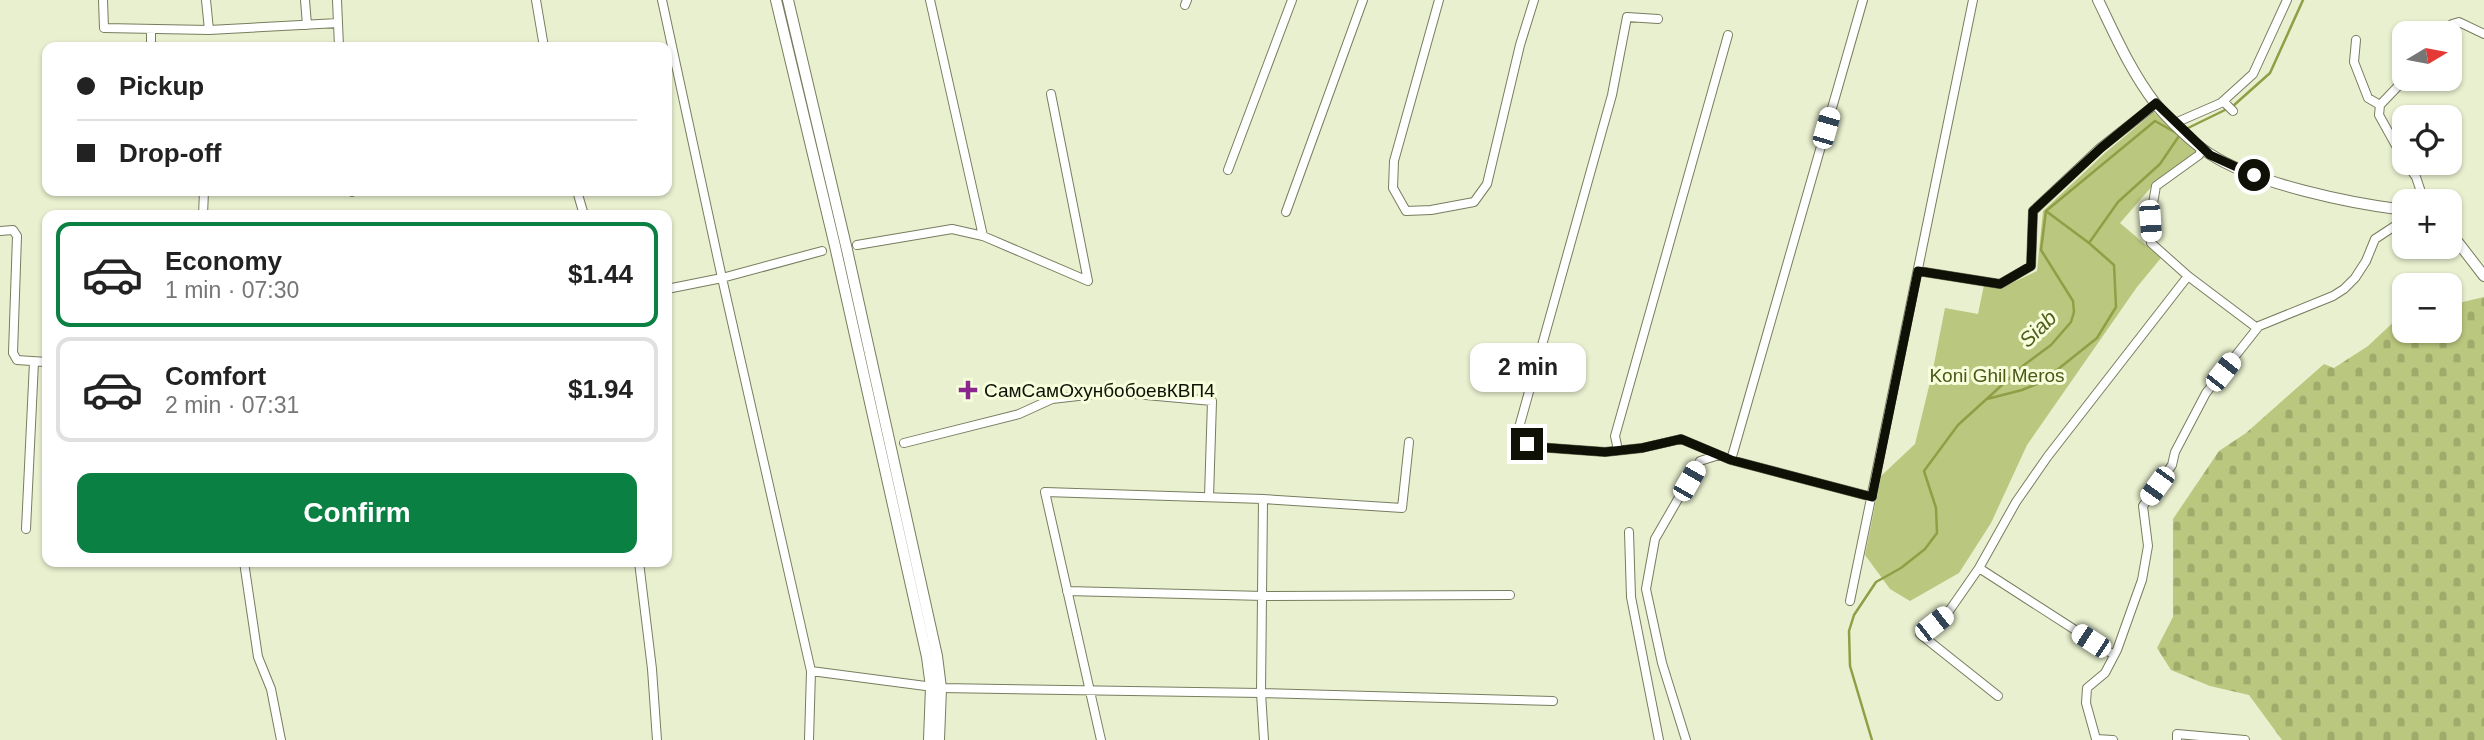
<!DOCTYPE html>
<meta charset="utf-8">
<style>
body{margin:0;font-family:Helvetica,sans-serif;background:#f6f6f6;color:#222;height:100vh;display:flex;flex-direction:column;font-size:26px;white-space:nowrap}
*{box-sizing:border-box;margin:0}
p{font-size:23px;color:#767676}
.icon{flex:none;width:38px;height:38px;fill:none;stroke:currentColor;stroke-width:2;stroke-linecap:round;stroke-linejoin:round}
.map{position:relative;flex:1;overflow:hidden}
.sheet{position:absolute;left:42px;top:210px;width:630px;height:357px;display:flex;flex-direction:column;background:#fff;border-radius:14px;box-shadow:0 2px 5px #0004}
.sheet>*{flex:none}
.banner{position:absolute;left:42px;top:42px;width:630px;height:154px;border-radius:14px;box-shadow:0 2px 5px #0004;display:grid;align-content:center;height:154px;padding:0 35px;background:#fff}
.needle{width:46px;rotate:80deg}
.buttons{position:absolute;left:2392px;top:21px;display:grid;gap:14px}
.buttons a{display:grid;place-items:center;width:70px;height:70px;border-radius:14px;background:#fff;box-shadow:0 2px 5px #0004;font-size:35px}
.end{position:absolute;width:32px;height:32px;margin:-16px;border:9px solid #0f1106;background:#fff;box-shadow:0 0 0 4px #fff}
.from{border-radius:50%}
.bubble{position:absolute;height:49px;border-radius:14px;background:#fff;box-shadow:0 2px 5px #0004;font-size:23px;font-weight:800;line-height:49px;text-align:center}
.car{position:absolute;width:21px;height:42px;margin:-21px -10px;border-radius:9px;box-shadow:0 0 5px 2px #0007;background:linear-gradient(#fff 24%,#345 0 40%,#fff 0 76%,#345 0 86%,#fff 0)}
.banner b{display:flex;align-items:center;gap:24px;height:66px;font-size:26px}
.banner b+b{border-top:2px solid #e0e0e0}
.banner i{width:18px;height:18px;background:#222}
ul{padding:12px 0 0;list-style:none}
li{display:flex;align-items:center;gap:21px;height:105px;margin:0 14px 10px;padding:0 21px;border:4px solid #e0e0e0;border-radius:14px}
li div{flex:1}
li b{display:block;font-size:26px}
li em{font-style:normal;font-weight:800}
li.current{border-color:#0b8043}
li>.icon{width:63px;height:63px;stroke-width:1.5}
.action{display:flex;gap:14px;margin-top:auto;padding:14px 35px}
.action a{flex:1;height:80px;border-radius:14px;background:#0b8043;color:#fff;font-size:28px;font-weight:800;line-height:80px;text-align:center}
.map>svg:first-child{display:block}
.cemetery{fill:url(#cemetery-stones)}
.park{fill:#bac77e}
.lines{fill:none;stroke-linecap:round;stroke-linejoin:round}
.stream{stroke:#909e46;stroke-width:2.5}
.street-casing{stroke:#777d5f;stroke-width:10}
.secondary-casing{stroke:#777d5f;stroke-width:12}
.street{stroke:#fff;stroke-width:8}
.secondary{stroke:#fff;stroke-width:10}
.route{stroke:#0f1106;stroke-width:9}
.poi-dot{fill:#8b268e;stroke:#f6fedc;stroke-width:2.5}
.labels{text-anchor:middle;stroke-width:6;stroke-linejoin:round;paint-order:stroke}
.park-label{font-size:19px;fill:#4e5716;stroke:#f6fedc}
.poi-label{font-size:19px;fill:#0f1106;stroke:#f6fedc;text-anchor:start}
.water-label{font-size:21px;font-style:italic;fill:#545d1e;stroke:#f6fedc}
</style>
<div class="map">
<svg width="2484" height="740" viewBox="0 0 2484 740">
<defs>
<pattern id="cemetery-stones" width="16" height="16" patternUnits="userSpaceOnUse" patternTransform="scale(1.75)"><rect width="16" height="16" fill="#bac77e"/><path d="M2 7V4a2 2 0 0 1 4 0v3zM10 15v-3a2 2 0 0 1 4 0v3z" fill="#9faa6b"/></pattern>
</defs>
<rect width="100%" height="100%" fill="#e9f0cf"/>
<path class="cemetery" d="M2484,297V740H2282L2249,695L2210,686L2171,670L2157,648L2173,617V519L2219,451L2246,433L2324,364L2334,368L2368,346L2400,316L2404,315V331H2450V305Z"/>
<path class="park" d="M2154,112L2197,151L2154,184L2120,223L2161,258L2137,287L2027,445L1991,523L1959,573L1910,601L1890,589L1865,555L1881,476L1915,444L1932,374L1945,308L1978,314L1984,285L2001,288L2037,271L2043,211L2105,153Z"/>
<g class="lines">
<path class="stream" d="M2233,106L2270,73L2303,0
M2186,129L2227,109
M2046,211L2155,121L2178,134
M1987,399L2022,390L2042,382L2097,338L2116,307L2114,265L2089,243
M1872,740L1850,666L1849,631L1854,615L1876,582L1901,568L1925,549L1937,533L1936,508L1924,471L1958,425L2024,365L2051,345L2071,322L2074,312L2073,301L2041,250L2046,211L2089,243L2118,202L2160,164L2181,133"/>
<g class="street-casing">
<path id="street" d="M103,0L104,28L209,30L338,23L337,0
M206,0L209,30
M305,0L307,25
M536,0L544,47
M662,0L722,278L811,671L809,740
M930,0L983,236
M1439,0L1394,161L1393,188L1406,211L1431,210L1474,202L1487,184L1520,45L1534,0
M1185,5L1187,0
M1658,19L1627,17L1612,95L1518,431L1527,444L1537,447L1605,452L1642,448L1681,439L1719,455
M338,23L339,47
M2448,33L2452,24L2459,22L2484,34
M2356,40L2354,62L2368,98L2380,105
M151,47V29
M2223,101L2233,111
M2175,123L2221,103L2253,74L2287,0
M2202,148L2199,155L2156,186L2150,221L2151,243L2188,276L2257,328
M2404,160L2379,115L2380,105L2403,81L2410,79
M2406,163L2416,177L2424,201
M1228,170L1292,0
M352,191V192
M577,191L584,215
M1286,212L1363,0
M203,215L204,191
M0,231L13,230L17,236L13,353L17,360L47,362
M857,245L952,229L983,236L1088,281L1051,94
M1918,271L2000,284L2031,266L2033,211L2100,148L2156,104
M667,289L722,278L822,251
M904,443L1019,414L1052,399L1113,392L1212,401L1209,497
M1618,450L1615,436L1728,35
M1731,460L1872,497
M1263,499L1261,693L1264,740
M26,529L34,362
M1629,532L1631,597L1659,740
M244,562L258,657L271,689L281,740
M639,562L652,669L657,740
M1979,568L1947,614L1920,634L1998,696
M1067,591L1264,596L1510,595
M1850,601L1973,0
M2114,655L1979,568L2016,502L2048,456L2188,276
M811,671L941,688L1261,693L1553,701
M1101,740L1045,492L1263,499L1402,508L1409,442
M1686,740L1662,663L1646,589L1655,539L1700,461L1719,455L1731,460L1863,0
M2113,740L2096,739L2086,703L2087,688L2105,673L2117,650L2142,580L2148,546L2143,506L2172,465L2175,452L2206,393L2259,326L2333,296L2344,289L2355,278L2366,261L2375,239L2404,220
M2177,740V734L2245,740"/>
</g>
<g class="secondary-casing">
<path id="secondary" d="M776,0L835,246L927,657L931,687L929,740
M788,0L847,250L937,656L941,688L939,740
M2098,0C2115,35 2131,72 2155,103C2168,119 2192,143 2210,154C2256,184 2349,203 2404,210
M2450,232L2484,276"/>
</g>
<use href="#street" class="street"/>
<use href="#secondary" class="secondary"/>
</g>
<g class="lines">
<path class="route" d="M1527,444L1537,447L1605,452L1642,448L1681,439L1731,460L1872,497L1918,271L2000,284L2031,266L2033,211L2101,148L2156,103L2210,155L2254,175"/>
</g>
<path class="poi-dot" d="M964.5 379.5h7v7h7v7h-7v7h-7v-7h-7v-7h7z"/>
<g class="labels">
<g class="park-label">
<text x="1997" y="382">Koni Ghil Meros</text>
</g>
<g class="poi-label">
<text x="984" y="397">СамСамОхунбобоевКВП4</text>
</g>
<g class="water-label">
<text transform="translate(2038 329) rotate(-44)" y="7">Siab</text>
</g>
</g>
</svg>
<div class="buttons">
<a><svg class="needle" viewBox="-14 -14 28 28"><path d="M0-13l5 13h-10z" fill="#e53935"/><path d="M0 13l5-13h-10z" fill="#767676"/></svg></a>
<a><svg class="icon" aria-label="locate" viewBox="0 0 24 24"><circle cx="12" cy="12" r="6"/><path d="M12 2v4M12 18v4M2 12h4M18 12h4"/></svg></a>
<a>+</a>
<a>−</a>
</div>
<i class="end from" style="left:2254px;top:175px"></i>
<i class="end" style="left:1527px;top:444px"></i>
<div class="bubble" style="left:1470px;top:343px;width:116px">2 min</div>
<i class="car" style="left:1826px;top:128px;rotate:16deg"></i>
<i class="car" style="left:2150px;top:221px;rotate:176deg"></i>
<i class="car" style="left:2223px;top:372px;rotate:38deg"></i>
<i class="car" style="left:1689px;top:481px;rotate:30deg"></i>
<i class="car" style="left:2157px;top:486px;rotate:216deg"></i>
<i class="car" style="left:1934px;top:624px;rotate:52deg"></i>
<i class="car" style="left:2091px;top:641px;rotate:303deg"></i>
<div class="banner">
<b><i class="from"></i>Pickup</b>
<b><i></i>Drop-off</b>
</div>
<section class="sheet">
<ul>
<li class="current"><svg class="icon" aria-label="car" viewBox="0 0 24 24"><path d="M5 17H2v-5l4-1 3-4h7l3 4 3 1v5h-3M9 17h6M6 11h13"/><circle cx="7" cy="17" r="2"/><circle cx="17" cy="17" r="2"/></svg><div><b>Economy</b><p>1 min · 07:30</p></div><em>$1.44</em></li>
<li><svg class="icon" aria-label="car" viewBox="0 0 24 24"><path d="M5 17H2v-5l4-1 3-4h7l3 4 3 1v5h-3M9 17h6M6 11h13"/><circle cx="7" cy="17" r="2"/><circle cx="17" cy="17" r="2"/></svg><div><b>Comfort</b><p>2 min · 07:31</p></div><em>$1.94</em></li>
</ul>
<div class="action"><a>Confirm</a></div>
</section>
</div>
